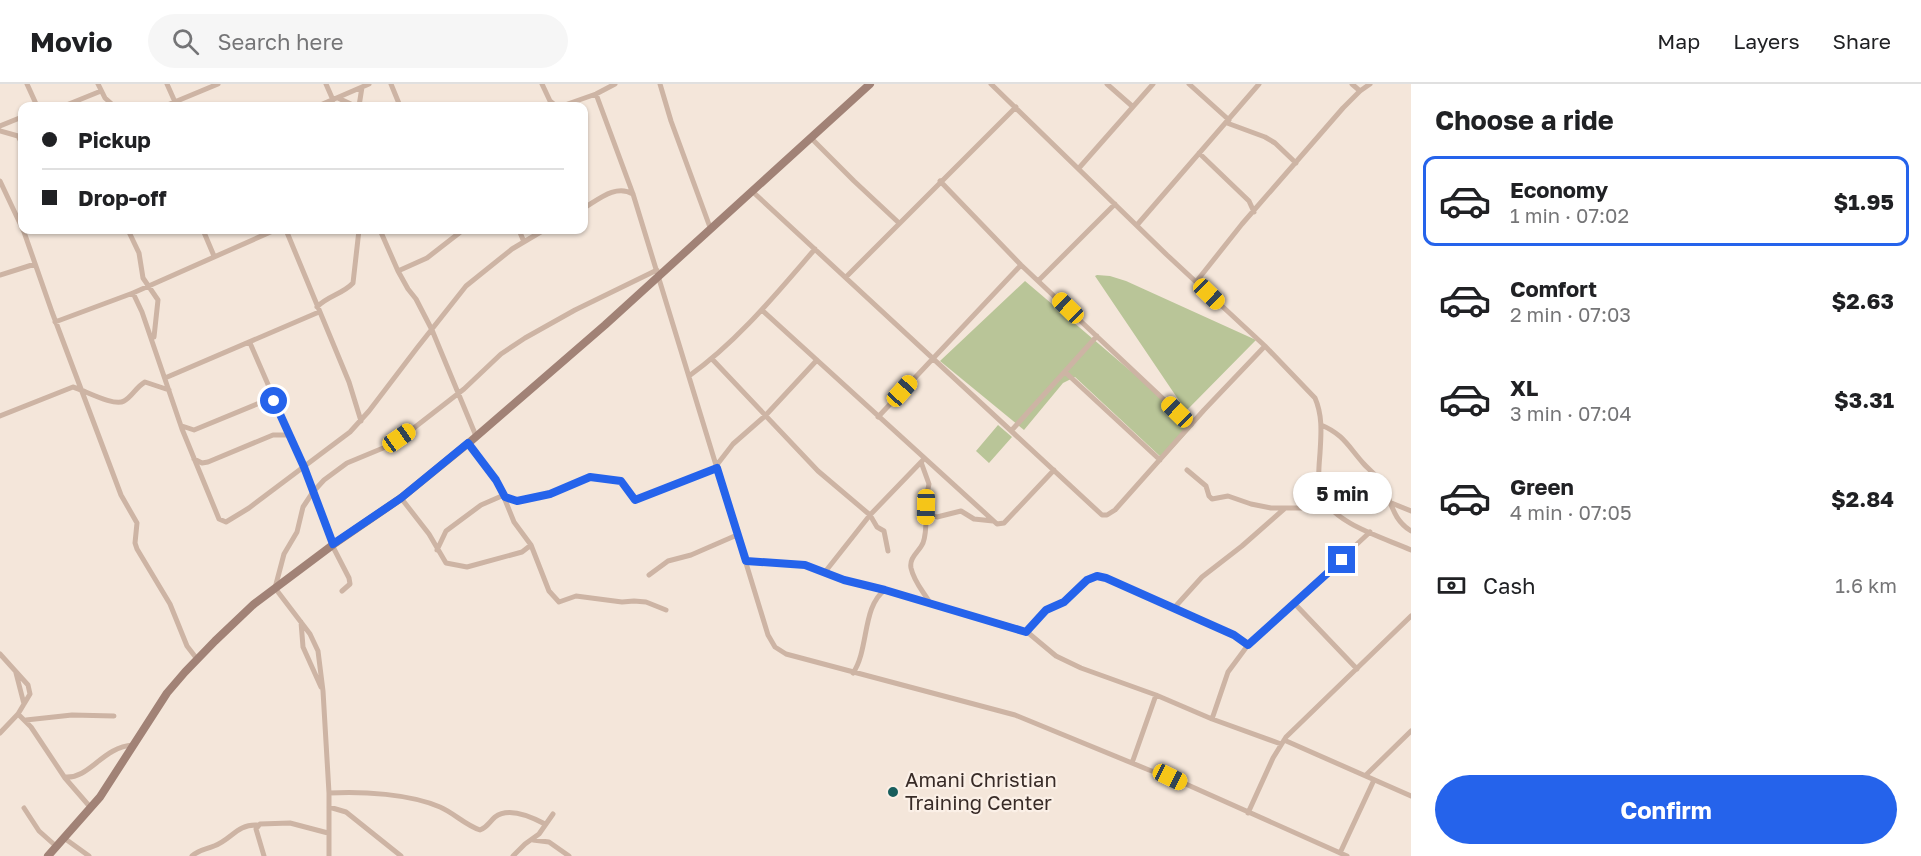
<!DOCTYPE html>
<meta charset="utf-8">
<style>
body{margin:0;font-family:"Golos Text",sans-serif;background:#f6f6f6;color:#202124;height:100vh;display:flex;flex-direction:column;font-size:22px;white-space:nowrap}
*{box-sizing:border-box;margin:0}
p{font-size:20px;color:#757577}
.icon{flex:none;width:33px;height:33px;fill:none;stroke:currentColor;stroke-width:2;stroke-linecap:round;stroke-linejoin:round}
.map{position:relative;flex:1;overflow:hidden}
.side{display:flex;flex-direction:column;background:#fff;width:510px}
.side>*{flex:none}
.guide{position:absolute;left:18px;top:18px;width:570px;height:132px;border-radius:12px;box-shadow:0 2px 4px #0004;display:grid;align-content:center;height:132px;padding:0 24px;background:#fff}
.end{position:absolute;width:27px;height:27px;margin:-14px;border:8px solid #2563eb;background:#fff;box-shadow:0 0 0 3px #fff}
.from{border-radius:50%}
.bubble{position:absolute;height:42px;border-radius:21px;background:#fff;box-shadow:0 2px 4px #0004;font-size:20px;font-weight:700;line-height:42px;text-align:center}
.car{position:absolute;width:18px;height:36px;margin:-18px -9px;border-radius:8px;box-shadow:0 0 4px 2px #0007;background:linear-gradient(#f5c518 24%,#345 0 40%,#f5c518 0 76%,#345 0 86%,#f5c518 0)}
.guide b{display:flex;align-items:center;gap:21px;height:57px;font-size:22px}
.guide b+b{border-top:2px solid #e0e0e0}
.guide i{width:15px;height:15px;background:#202124}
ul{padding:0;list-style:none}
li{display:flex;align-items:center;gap:18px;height:90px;margin:0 12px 9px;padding:0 12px;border:3px solid transparent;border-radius:12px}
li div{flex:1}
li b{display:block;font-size:22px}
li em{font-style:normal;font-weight:700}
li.active{border-color:#2563eb}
li>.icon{width:54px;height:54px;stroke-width:1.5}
h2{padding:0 24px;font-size:27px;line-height:72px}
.pay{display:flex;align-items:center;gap:15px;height:66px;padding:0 24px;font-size:22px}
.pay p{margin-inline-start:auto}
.cta{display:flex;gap:12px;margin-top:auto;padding:12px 24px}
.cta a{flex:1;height:69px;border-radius:36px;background:#2563eb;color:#fff;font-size:24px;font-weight:700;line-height:69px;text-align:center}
header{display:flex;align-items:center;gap:36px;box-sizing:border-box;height:84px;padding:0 30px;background:#fff;border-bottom:2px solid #e0e0e0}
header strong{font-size:28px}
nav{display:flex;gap:33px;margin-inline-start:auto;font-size:21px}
.search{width:420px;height:54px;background:#f6f6f6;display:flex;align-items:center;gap:15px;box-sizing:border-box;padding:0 21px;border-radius:33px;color:#757577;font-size:22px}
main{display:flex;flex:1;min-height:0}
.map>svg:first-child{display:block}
.grass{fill:#b9c598}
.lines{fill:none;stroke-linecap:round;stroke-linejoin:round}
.street{stroke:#cdb4a4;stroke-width:5}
.secondary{stroke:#a18276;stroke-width:8}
.route{stroke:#2563eb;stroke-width:8}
.poi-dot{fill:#185e5d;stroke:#fbf0e7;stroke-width:2}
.labels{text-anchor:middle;stroke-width:4.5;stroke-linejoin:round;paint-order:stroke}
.poi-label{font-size:20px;fill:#382b27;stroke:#fbf0e7;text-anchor:start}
</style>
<header>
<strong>Movio</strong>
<div class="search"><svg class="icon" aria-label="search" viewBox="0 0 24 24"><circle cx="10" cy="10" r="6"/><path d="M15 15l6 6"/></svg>Search here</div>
<nav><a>Map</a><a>Layers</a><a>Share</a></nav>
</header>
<main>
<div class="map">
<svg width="1411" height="772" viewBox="0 0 1411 772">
<rect width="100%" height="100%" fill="#f4e6da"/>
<path class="grass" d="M1097,191L1110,192L1126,197L1256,256L1186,327L1095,192Z
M1025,197L1194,341L1163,375L1075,293L1063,299L1024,346L940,277Z
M998,341L1012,353L989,379L976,367Z"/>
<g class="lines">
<path class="street" d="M27,0L37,22
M98,0L105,14L114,22
M167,0L175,18
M326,0L333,16
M391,0L400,22
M542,0L550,17L556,22
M660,0L671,37L711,146
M991,0L1167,171L1265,262L1315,314C1323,332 1321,351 1320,369C1319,383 1317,397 1322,411C1333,440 1385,454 1411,466
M1107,0L1132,22
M1189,0L1229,36
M1352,0L1360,7
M596,10L633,110L768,551L775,563L786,570L1015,631L1149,686L1170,693L1347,772
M338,14L355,22
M64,22L101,7
M165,22L218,0
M318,22L369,0
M359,22L362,3
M562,22L596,10L615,0
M1227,39L1265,53L1275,59L1296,79
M0,42L22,33
M0,47L18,52L22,60
M811,54L854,97L899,139
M1199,69L1249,117L1254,128
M1079,84L1153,0
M0,97L24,148L52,228L121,411L137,439L135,459L137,465L170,520L187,562L197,575
M940,97L1021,181L1191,341
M753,108L1102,431H1107L1115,426L1204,326L1265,262
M584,124C599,115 616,100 633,110
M1137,141L1259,0
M128,146L139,169L143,194L158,216L154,253
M203,146L214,172
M286,146L349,298L361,337
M380,146L398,187L408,205L416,215L432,246L476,352
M519,146L524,158
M398,187L427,174L463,146
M0,191L35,180
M846,193L1016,23
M1039,196L1115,120
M1196,198L1242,140L1343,24L1360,7L1370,0
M133,209L142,228L182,345L219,435L226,438L249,424L350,348L369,327L417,264L466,202L512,165L544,146
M317,223C327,212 343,210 353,199L359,146
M762,226L997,440L1004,439L1054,386
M55,238L133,209L275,146
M250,259L304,383L334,460
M713,276L818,387L870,431L877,443L884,447L888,467
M1065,288L1160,376
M689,292C738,257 776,210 815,165
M165,294L319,228
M0,332L73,303C84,306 114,323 124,317C132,313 136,303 145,298L169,306
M878,333L1021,181
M1321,341C1343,350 1348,362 1363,379C1369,386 1377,391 1382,400C1392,418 1392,435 1411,447
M182,342L194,346L262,318L274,317
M1011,347L1097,252
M468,359L499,401L514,438L531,461L549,507L559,518L576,512L622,518L634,517L646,518L666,526
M194,375L202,379L208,378L273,351H289
M921,378L929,400L925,419L931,431L937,433L961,427L974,435L993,437
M716,382L733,360L765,332L817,276
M1187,386L1206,402L1209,412L1212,415L1228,412L1251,420L1271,424H1309L1318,427L1332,425
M505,413L517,417L550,410L590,393L621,397L635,416L717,384
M401,414L429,450L446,479L467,483L522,468L531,461
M1389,418L1411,427
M926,424C926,435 927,448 923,459C919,468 909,473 911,484C914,498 923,507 930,519
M332,461L349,494L350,500L342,507
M437,466L446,447L481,421L504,411
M746,477L805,481L844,496L885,506L1026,547L1056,572L1081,584L1156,611L1212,635L1281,660
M825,488L870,431L924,375
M649,491L668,477L691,471L737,451
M1294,519L1357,585
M1174,524L1202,493L1242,462L1284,425
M301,538L303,563L321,603
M1026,547L1046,526L1064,518L1087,496L1097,492L1106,494L1234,551L1248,561L1228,588L1212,635
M1248,561L1370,448
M0,570L28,601L30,610L18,630L0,649
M16,589L24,620
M853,589C869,566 862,522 885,506
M18,630L31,643L65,694L91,724
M26,636L72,631L114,632
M1284,656L1411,712
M1132,679L1156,611
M1366,691L1411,647
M65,693C90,695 102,663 133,661
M329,709C362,707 410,710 440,723C454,729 465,741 480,746C488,743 489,738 495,733C509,722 532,733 545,740
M329,723L346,728L401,772
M24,724L39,747L57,763
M1248,729L1273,674L1286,653L1411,532
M64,754L89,772
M533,756L549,758L569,772
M1340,769L1374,696
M192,772C200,765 205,766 214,762C231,756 237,740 257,741
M264,772L256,745L260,740L290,739L328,749
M329,772V709L323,607L318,567L310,550L275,504L284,470L297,448L303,423L313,408L324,396L347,379L388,362L410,347L464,305L501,270L525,254L575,226L657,186
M513,772L525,760L539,750L553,730"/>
<path class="secondary" d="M48,772L100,713L167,609L185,588L215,557L254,520L334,460L401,414L471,357L605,241L870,0"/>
</g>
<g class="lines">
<path class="route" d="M274,317L304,383L333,460L401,414L468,359L496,396L505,413L517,417L550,410L590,393L621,397L635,416L717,384L746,477L805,481L844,496L885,506L1026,548L1046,526L1064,518L1087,496L1097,492L1106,494L1234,551L1248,561L1342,476"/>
</g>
<circle class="poi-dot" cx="893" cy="708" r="6"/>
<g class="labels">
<g class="poi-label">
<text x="905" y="703">Amani Christian<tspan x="905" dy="23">Training Center</tspan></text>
</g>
</g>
</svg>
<i class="end from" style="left:274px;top:317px"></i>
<i class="end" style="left:1342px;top:476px"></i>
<div class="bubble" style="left:1293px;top:388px;width:99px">5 min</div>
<i class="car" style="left:1209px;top:210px;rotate:134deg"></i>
<i class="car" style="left:1068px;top:224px;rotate:314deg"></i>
<i class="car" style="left:902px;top:307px;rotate:42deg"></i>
<i class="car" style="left:1177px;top:328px;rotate:314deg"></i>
<i class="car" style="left:399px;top:354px;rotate:55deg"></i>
<i class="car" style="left:926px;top:423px;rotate:181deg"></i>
<i class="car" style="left:1170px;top:693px;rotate:116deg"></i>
<div class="guide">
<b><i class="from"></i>Pickup</b>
<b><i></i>Drop-off</b>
</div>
</div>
<section class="side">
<h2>Choose a ride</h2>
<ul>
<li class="active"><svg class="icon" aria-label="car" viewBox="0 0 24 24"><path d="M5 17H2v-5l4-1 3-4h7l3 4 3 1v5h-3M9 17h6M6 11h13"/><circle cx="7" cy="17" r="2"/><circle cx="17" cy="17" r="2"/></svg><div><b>Economy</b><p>1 min · 07:02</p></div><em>$1.95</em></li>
<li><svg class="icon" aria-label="car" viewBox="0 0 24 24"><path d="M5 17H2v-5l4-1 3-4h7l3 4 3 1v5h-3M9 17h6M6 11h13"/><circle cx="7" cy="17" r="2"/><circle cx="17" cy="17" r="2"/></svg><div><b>Comfort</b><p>2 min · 07:03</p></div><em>$2.63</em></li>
<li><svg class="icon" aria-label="car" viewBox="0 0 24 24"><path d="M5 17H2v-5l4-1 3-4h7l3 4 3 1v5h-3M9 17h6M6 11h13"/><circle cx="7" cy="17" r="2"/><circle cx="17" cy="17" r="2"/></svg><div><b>XL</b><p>3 min · 07:04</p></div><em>$3.31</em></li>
<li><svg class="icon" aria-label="car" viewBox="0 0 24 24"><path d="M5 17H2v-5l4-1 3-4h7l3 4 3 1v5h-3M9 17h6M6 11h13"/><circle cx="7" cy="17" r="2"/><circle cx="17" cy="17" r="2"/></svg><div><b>Green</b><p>4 min · 07:05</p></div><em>$2.84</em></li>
</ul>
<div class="pay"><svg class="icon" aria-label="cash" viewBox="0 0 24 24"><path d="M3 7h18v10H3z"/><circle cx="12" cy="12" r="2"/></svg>Cash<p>1.6 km</p></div>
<div class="cta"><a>Confirm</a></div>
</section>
</main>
